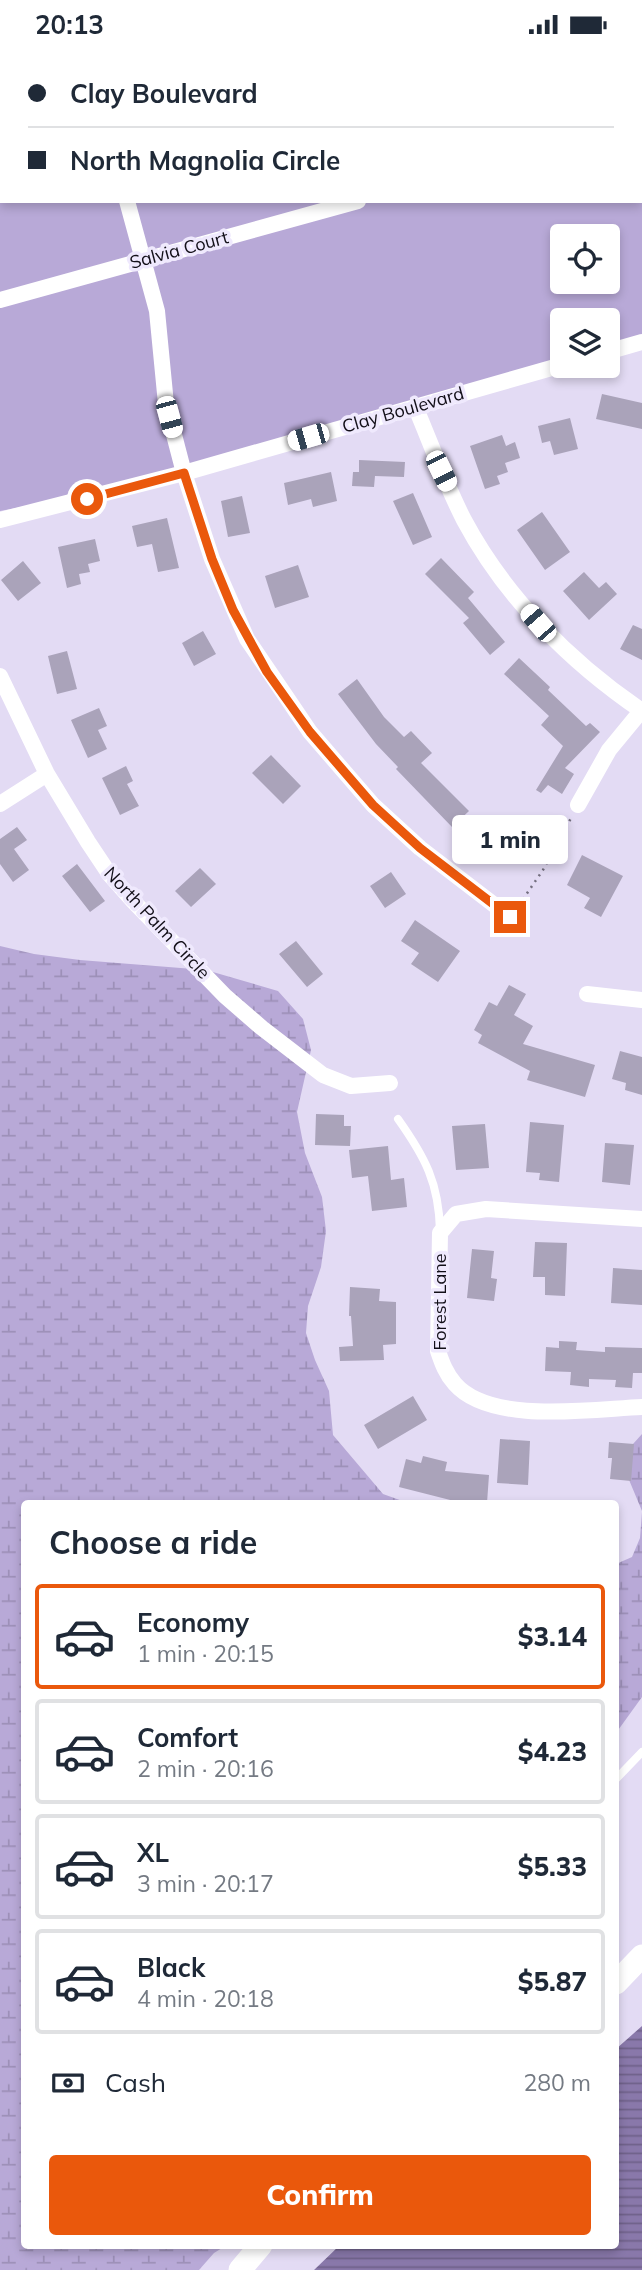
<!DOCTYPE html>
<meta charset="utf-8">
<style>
body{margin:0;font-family:Mulish,sans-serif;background:#f6f6f7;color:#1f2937;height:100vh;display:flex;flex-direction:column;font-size:26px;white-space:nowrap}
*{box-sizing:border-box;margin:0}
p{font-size:23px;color:#747a83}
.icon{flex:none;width:38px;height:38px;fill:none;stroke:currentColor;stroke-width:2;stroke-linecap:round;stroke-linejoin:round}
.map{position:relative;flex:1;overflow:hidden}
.sheet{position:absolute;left:21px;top:1451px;width:598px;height:749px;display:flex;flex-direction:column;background:#fff;border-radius:7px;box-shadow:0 4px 10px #0003}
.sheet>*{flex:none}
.top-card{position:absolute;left:0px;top:0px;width:642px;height:154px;box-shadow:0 4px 10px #0003;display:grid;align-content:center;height:154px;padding:0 28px;background:#fff}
.fabs{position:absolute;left:550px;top:175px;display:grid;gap:14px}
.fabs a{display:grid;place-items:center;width:70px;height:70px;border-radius:7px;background:#fff;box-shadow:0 4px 10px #0003;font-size:35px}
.end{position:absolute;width:32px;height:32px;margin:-16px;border:9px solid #ea580c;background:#fff;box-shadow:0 0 0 4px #fff}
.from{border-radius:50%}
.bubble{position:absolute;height:49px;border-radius:7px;background:#fff;box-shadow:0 4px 10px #0003;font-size:23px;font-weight:800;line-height:49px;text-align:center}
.car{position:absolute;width:21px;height:42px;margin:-21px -10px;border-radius:9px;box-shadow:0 0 5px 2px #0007;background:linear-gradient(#fff 24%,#345 0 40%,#fff 0 76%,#345 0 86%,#fff 0)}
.top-card b{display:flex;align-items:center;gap:24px;height:66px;font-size:26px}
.top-card b+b{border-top:2px solid #e0e1e3}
.top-card i{width:18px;height:18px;background:#1f2937}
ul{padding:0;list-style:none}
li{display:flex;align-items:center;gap:21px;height:105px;margin:0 14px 10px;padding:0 14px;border:4px solid #e0e1e3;border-radius:7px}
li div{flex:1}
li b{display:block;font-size:26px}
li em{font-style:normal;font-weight:800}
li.selected{border-color:#ea580c}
li>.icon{width:63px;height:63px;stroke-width:1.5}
h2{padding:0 28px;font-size:32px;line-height:84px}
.pay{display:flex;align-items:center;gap:18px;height:77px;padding:0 28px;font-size:26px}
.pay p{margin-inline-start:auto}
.button{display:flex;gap:14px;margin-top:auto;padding:14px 28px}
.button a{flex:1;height:80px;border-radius:7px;background:#ea580c;color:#fff;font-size:28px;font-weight:800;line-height:80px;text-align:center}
.status{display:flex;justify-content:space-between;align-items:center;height:49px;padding:0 35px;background:#fff;direction:ltr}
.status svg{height:19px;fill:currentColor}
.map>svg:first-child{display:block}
.green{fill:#b8a9d7;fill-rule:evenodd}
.wetland{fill:url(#wetland-marsh)}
.water{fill:url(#water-rules)}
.building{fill:#aaa3ba}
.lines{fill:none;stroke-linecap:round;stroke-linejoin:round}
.path{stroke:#746f7f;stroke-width:2.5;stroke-dasharray:2 5;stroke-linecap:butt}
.lane{stroke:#fff;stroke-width:8}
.street{stroke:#fff;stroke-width:16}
.secondary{stroke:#fff;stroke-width:23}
.route{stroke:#ea580c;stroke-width:9}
.labels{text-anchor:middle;stroke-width:7;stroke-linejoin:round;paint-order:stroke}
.street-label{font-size:18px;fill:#120f18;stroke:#efe9fd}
</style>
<div class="status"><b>20:13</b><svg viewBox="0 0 49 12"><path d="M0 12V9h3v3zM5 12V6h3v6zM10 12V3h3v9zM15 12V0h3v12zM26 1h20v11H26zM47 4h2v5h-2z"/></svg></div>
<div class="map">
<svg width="642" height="2221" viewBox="0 0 642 2221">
<defs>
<pattern id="wetland-marsh" width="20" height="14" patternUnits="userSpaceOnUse" patternTransform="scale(1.75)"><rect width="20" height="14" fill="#b8a9d7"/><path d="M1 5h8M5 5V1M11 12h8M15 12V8" fill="none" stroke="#9d90b8"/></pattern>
<pattern id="water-rules" width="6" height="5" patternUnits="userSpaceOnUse" patternTransform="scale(1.75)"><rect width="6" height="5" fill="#8978aa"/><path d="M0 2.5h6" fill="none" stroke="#6f6189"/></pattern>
</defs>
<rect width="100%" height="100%" fill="#e3dbf4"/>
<path class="green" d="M0,0H642V292L607,302V271H562V315L86,446L0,462ZM2,2H640V152H2ZM562,187H607V233H562Z"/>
<path class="wetland" d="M0,897L34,905L80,911L206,921L278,942L303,970L311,1001L297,1063L305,1104L322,1148L326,1182L321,1218L308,1257L306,1284L315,1311L329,1342L333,1386L383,1445L408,1454H24V2196H227L214,2204L199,2221H0Z
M642,1385V1462L627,1426L633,1395Z
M642,1463V1648L616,1684V1515L632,1508L640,1489Z"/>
<path class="water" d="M642,1977V2221H314L340,2196H616V2000Z"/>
<path class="building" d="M602,345L642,354V380L596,370Z
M570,369L578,400L554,406L550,392L542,394L538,377Z
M502,386L506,397L515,393L520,409L505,414L508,423L497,427L500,435L485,440L470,397Z
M359,411L405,413L404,428L375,427L374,438L352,437L353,423H359Z
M331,423L337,452L313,458L311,450L288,456L284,434Z
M413,444L432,488L413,496L393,452Z
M242,447L250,484L228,488L221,452Z
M542,463L570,503L545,521L517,481Z
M167,469L179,519L158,523L152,495L137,498L132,477Z
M95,490L100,512L88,515L90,523L79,525L81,535L67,539L58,498Z
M441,509L474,543L468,549L505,593L490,606L463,574L469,569L425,525Z
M23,512L41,534L18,552L1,531Z
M298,516L309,548L275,559L265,527Z
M584,523L599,539L606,533L617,545L589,571L563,542Z
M633,576L642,580V611L620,600Z
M203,582L216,605L194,617L182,594Z
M67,602L77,640L57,645L48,607Z
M519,609L550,638L548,641L586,677L590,674L600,683L565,719L574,725L562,745L548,736L541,744L536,741L563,697L541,676L549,667L504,625Z
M357,630L384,668L404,688L411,682L432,704L421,714L469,762L452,778L396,720L398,718L376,695L338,645Z
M99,659L107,677L98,681L107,700L88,709L71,671Z
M271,706L301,737L283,755L252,724Z
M126,717L133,732L127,735L139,757L120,766L102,729Z
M17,778L27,791L14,800L29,821L13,833L0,815V790Z
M582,806L623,827L601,868L584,859L590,849L567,836Z
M77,815L105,852L90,863L62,827Z
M200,819L216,835L191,858L175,842Z
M391,823L406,845L385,859L370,837Z
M415,871L460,902L438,933L411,915L419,904L401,892Z
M296,892L323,925L307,938L279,905Z
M509,936L526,945L514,966L533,977L523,995L595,1016L585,1048L527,1031L530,1022L478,994L482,986L474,981L489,953L497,957Z
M620,1002L642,1008V1046L625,1041L626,1034L612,1030Z
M316,1065L344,1066V1077H351L350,1097L315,1096Z
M530,1073L564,1076L559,1133L539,1131L540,1124L526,1123Z
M485,1075L489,1119L456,1121L452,1077Z
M605,1094L634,1096L630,1136L602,1133Z
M388,1097L391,1131L404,1129L407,1158L372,1162L368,1127L352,1129L349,1101Z
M535,1193L567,1194L565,1247L545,1246V1228H533Z
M472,1200L494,1202L491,1229L497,1230L494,1252L467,1249Z
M613,1219L642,1221V1256L611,1254Z
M350,1238L380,1240L379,1252L396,1253V1295L383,1296L384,1311L340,1312L339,1298L353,1297L351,1267H349Z
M559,1292L577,1293L576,1301L605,1303V1298L642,1299V1324H633L632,1339L615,1338L616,1331L589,1330V1338L570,1336L571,1323L545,1322L546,1298L559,1299Z
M413,1347L427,1371L378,1400L364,1376Z
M500,1390L530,1392L528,1436L497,1434Z
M609,1393L634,1395L631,1432L610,1430L612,1409H608Z
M423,1407L447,1413L445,1422L489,1426L487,1454H462L399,1438L406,1410L421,1414Z"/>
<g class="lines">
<path class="path" d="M519,856L543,821L571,769"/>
<path class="lane" d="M398,1070C425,1108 439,1134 440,1182
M616,1730L642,1703"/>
<path class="street" d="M85,0L86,2
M294,0L295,2
M503,0V2
M607,0L608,2
M640,74L642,73
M127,152L157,262L166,355L184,424L212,510L247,590L310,683L373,756L420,799L510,868
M0,251L358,152
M607,303L642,293
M415,357C431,395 445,434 464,471C505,548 570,613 642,662
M0,471L184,424L562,316
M0,627L47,725L88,793L110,826L133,852L225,947L262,979L323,1026L351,1037L390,1034
M0,755L47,725
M578,756L609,701L641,662
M587,945L642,951
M642,1170L486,1160L456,1165L440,1184L438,1302C442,1314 446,1325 455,1335C491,1376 593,1360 642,1358"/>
<path class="secondary" d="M616,1934L642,1907
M240,2221L261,2196"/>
</g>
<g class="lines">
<path class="route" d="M87,450L184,424L212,510L233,561L267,623L310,683L373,756L420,799L510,868"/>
</g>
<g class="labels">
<g class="street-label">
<text transform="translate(179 201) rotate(-15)" y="6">Salvia Court</text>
<text transform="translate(403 361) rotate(-16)" y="6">Clay Boulevard</text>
<text transform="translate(157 874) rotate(47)" y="6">North Palm Circle</text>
<text transform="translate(440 1253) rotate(-90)" y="6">Forest Lane</text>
</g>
</g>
</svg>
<div class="fabs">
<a><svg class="icon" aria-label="locate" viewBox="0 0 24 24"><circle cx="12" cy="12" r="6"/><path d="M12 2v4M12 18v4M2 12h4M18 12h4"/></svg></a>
<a><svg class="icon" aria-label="layers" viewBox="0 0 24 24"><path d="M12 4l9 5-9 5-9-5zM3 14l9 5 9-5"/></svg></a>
</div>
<i class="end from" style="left:87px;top:450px"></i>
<i class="end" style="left:510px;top:868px"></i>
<div class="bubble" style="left:452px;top:766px;width:116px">1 min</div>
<i class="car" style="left:169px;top:368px;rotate:165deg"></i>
<i class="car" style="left:308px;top:388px;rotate:254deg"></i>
<i class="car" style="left:441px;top:422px;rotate:154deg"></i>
<i class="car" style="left:538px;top:574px;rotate:319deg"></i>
<div class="top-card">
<b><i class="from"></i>Clay Boulevard</b>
<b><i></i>North Magnolia Circle</b>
</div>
<section class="sheet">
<h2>Choose a ride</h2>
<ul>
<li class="selected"><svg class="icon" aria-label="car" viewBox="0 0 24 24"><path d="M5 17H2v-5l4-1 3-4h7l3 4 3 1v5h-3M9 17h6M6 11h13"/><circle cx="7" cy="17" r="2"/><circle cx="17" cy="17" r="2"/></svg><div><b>Economy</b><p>1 min · 20:15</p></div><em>$3.14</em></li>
<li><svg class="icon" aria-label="car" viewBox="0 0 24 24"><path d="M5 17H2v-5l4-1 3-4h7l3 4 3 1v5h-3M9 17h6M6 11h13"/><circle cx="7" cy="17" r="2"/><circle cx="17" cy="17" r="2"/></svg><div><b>Comfort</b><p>2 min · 20:16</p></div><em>$4.23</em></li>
<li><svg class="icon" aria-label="car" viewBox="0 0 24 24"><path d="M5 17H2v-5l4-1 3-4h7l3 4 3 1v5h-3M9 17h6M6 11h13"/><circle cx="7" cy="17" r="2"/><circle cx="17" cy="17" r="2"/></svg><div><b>XL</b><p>3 min · 20:17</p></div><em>$5.33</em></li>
<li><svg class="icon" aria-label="car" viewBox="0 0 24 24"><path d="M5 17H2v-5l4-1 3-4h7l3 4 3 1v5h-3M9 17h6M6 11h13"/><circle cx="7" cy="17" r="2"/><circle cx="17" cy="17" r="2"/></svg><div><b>Black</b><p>4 min · 20:18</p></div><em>$5.87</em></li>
</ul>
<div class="pay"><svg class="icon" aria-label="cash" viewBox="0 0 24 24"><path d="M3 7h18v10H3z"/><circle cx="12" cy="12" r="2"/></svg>Cash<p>280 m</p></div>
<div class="button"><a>Confirm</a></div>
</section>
</div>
